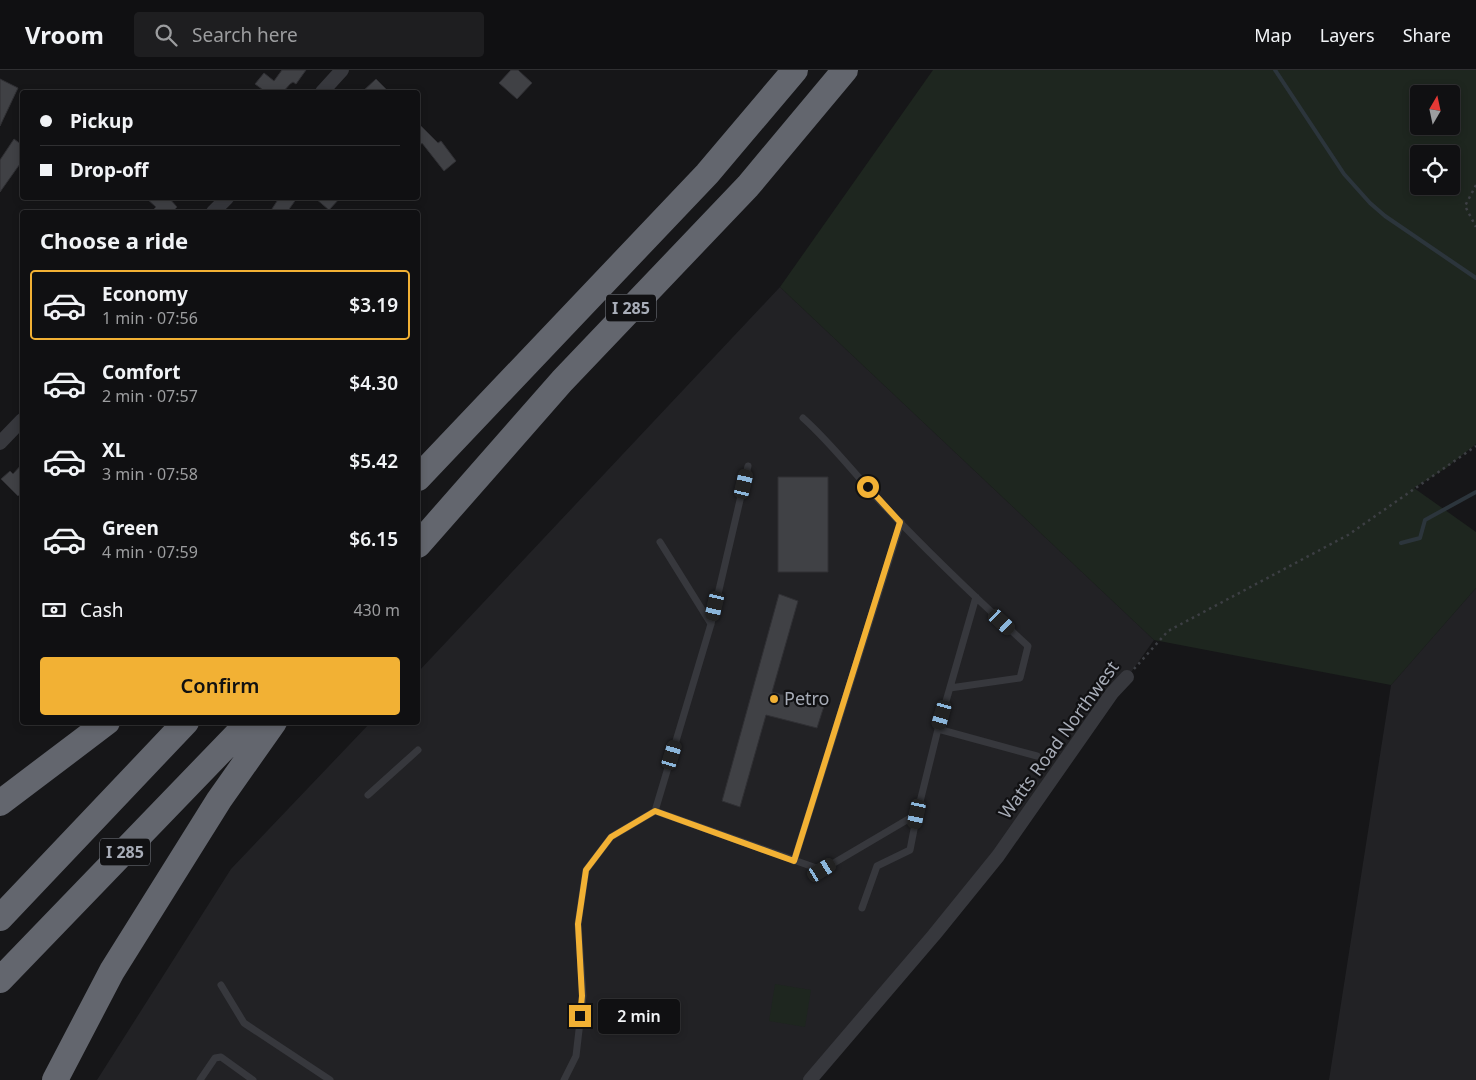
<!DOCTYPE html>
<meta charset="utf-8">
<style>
body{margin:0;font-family:"Noto Sans",sans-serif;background:#1e1e20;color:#f1f3f6;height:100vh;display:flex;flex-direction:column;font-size:19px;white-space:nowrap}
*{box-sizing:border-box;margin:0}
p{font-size:16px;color:#9c9d9f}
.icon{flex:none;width:28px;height:28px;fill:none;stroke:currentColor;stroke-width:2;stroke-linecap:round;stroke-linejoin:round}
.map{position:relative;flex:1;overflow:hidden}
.side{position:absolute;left:20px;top:140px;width:400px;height:515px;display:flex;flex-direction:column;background:#101012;border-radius:5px;box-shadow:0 2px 8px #0003,0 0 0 1px #303032}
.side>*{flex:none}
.guide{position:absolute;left:20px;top:20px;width:400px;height:110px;border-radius:5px;box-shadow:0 2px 8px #0003,0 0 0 1px #303032;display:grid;align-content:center;height:110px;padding:0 20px;background:#101012}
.needle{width:32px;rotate:9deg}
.controls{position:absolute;left:1410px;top:15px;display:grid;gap:10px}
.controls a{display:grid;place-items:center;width:50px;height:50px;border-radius:5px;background:#101012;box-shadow:0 2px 8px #0003,0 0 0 1px #303032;font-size:25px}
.end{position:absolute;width:22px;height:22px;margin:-11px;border:6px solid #f2b134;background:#111;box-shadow:0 0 0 2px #111}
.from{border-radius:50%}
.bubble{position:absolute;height:35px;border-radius:5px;background:#101012;box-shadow:0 2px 8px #0003,0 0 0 1px #303032;font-size:16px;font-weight:600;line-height:35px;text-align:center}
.car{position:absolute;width:15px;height:30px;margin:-15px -8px;border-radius:6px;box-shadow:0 0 4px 1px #0007;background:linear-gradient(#222 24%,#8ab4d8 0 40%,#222 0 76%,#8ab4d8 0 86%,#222 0)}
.guide b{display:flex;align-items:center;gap:18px;height:48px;font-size:19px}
.guide b+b{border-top:1px solid #303032}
.guide i{width:12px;height:12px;background:#f1f3f6}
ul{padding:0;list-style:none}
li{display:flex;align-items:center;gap:15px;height:70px;margin:0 10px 8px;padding:0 10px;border:2px solid transparent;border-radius:5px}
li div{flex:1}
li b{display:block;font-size:19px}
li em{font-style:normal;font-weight:600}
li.current{border-color:#f2b134}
li>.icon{width:45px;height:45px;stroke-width:1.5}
h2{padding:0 20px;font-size:22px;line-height:60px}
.pay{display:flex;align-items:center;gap:12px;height:55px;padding:0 20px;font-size:19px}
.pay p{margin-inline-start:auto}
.cta{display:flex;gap:10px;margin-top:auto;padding:10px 20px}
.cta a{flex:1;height:58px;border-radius:5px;background:#f2b134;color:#111;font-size:20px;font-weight:600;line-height:58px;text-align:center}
header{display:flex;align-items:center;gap:30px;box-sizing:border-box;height:70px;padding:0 25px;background:#101012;border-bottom:1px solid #303032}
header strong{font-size:24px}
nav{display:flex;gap:28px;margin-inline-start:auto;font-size:18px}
.search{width:350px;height:45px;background:#1e1e20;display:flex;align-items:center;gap:12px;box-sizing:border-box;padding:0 18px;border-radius:5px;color:#9c9d9f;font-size:19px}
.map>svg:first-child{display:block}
.built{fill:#222225}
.green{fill:#1e261f;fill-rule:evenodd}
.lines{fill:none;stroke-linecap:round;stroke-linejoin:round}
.stream{stroke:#2c353c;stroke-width:4}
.building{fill:#404145;stroke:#303034}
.path{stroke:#3d3f44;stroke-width:2.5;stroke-dasharray:2.5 4;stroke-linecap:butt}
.service{stroke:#37383d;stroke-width:7}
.minor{stroke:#37383d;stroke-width:14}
.motorway{stroke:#63666e;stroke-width:26}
.route{stroke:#f2b134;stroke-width:6}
.poi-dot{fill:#f2b134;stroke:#111113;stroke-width:2}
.labels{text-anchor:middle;stroke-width:4.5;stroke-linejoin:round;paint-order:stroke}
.shield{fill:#111113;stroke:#7b7e86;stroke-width:1}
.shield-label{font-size:16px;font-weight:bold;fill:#a8adb8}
.poi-label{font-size:18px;fill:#a8adb8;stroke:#111113;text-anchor:start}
.street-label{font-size:18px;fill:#a8adb8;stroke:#111113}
</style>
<header>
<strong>Vroom</strong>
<div class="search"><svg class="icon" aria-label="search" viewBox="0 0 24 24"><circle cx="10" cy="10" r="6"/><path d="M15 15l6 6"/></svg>Search here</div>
<nav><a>Map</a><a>Layers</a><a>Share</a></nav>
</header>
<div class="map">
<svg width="1476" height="1010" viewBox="0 0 1476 1010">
<rect width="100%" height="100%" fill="#161618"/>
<path class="built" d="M780,217L1154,570L988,803L817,1010H97L231,799L370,653L418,652V602Z
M1476,518V1010H1329L1391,615Z"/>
<path class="green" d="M933,0H1476V374L1446,398L1414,418L1476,462V518L1391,615L1154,570L780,217ZM1419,24H1451V56H1419ZM1419,84H1451V116H1419Z
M775,914L811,920L805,957L769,951Z"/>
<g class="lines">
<path class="stream" d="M1275,0L1344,104L1370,133L1385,146L1476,208
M1401,473L1420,468L1425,450L1476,422"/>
</g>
<path class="building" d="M282,0H306L296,14L293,12L290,14L283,22H266L255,14L264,3L274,11Z
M511,0H518L532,13L517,29L499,13Z
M0,9L18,18L0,56Z
M376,9L389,22H362Z
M418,53L438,73L441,71L456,91L444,101L422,73L418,78Z
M14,69L22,75V91L0,122V90Z
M146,128H169L177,137L172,142H151L156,137Z
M279,128H297L287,142H270Z
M315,128H340L329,140Z
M22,394V422L18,426L1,409L10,401L13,404Z
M778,407H828V502H778Z
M779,524L798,531L772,622L824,636L817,658L766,645L740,737L722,731Z"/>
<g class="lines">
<path class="path" d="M1476,115L1465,136L1476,157
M1134,599L1168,561L1348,465L1476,376"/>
<path class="service" d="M803,348C831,373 853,402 878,429C926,481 977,529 1028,576L1020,608L950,618
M660,472L711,554
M938,659L1037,686
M368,725L418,680
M655,741L822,800L917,744L938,659L976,527
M794,791L901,452
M862,838L877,796L910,780L917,744
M221,915L244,953L330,1010
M200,1010L215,988L221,987L253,1010
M564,1010L576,986L583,926L578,854L586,800L611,767L655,741L711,554L748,396"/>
<path class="minor" d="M322,22L342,0
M213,142L227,128
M0,373L22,350
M810,1010L934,865L998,786L1112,623L1127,607"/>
<path class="motorway" d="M418,408L707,104L795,0
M418,475L562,311L748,116L845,0
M0,733L107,652
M0,848L186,652
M0,910L249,652
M55,1010L112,901L219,730L274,652"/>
</g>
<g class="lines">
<path class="route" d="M580,946L582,926L578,854L586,800L611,767L655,741L794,791L900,452L868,417"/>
</g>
<circle class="poi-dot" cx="774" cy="629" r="5"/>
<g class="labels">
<g class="shield">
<rect x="606" y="224.5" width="50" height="27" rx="4"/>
<rect x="100" y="768.5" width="50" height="27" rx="4"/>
</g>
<g class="shield-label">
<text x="631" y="244">I 285</text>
<text x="125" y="788">I 285</text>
</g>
<g class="poi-label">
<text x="784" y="635">Petro</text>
</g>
<g class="street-label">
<text transform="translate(1059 670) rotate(-54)" y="6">Watts Road Northwest</text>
</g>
</g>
</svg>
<div class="controls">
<a><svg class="needle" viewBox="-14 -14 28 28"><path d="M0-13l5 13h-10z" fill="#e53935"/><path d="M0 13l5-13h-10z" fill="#9c9d9f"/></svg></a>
<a><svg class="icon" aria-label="locate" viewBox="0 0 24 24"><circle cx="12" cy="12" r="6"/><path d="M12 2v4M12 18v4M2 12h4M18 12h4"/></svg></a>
</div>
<i class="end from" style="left:868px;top:417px"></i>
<i class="end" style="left:580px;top:946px"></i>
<div class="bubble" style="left:598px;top:929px;width:82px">2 min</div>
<i class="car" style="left:744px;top:414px;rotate:13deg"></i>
<i class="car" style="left:715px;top:536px;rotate:193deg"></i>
<i class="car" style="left:1002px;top:552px;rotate:133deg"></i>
<i class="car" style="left:942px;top:645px;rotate:196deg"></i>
<i class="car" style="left:672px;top:685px;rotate:17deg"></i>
<i class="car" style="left:917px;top:744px;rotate:192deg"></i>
<i class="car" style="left:822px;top:800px;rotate:59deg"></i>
<div class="guide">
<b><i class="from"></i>Pickup</b>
<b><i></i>Drop-off</b>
</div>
<section class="side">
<h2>Choose a ride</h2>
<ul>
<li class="current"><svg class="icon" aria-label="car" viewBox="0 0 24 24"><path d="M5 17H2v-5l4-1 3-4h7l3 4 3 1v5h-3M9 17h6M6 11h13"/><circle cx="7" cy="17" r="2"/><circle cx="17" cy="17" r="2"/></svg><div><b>Economy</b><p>1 min · 07:56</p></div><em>$3.19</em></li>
<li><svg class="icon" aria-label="car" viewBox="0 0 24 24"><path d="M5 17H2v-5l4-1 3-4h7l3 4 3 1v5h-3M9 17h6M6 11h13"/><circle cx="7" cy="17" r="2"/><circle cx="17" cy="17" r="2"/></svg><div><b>Comfort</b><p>2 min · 07:57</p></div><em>$4.30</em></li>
<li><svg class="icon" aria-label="car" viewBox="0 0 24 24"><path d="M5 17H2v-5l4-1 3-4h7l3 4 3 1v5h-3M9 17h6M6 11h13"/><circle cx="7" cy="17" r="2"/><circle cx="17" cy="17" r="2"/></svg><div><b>XL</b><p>3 min · 07:58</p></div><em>$5.42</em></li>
<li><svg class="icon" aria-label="car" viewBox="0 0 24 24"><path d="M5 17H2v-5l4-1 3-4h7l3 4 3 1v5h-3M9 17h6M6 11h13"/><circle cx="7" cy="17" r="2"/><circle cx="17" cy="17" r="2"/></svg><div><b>Green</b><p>4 min · 07:59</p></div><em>$6.15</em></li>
</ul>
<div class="pay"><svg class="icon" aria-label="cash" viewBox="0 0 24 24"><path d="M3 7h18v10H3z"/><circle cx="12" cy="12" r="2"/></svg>Cash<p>430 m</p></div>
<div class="cta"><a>Confirm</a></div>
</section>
</div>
